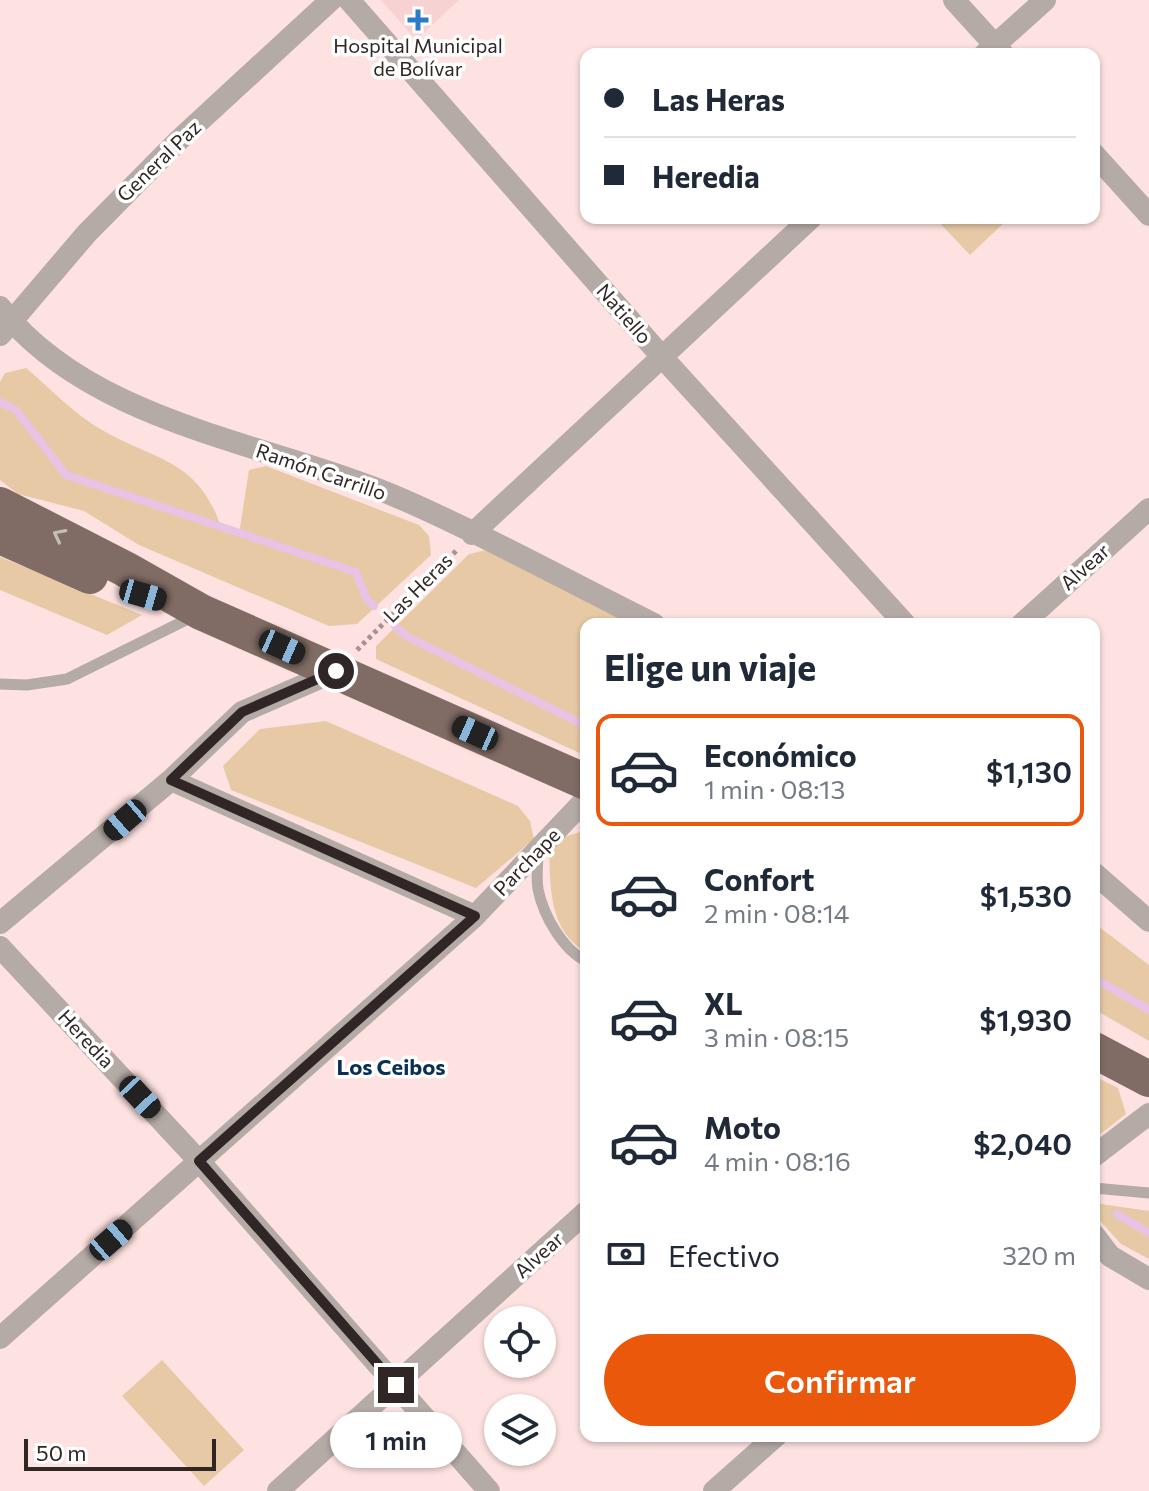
<!DOCTYPE html>
<html lang="es">
<meta charset="utf-8">
<style>
body{margin:0;font-family:Commissioner,sans-serif;background:#f2f2f3;color:#1f2937;height:100vh;display:flex;flex-direction:column;font-size:30px;white-space:nowrap}
*{box-sizing:border-box;margin:0}
p{font-size:26px;color:#747a83}
.icon{flex:none;width:44px;height:44px;fill:none;stroke:currentColor;stroke-width:2;stroke-linecap:round;stroke-linejoin:round}
.map{position:relative;flex:1;overflow:hidden}
.panel{position:absolute;left:580px;top:618px;width:520px;height:824px;display:flex;flex-direction:column;background:#fff;border-radius:16px;box-shadow:0 2px 6px #0004}
.panel>*{flex:none}
.hud{position:absolute;left:580px;top:48px;width:520px;height:176px;border-radius:16px;box-shadow:0 2px 6px #0004;display:grid;align-content:center;height:176px;padding:0 24px;background:#fff}
.tools{position:absolute;left:484px;top:1306px;display:grid;gap:16px}
.tools a{display:grid;place-items:center;width:72px;height:72px;border-radius:50%;background:#fff;box-shadow:0 2px 6px #0004;font-size:40px}
.scale{position:absolute;left:24px;bottom:20px;width:192px;box-sizing:border-box;padding-left:8px;border:4px solid #302626;border-top:0;font-size:22px;line-height:28px;white-space:nowrap;color:#302626;-webkit-text-stroke:6px #fff;paint-order:stroke}
.end{position:absolute;width:36px;height:36px;margin:-18px;border:10px solid #302626;background:#fff;box-shadow:0 0 0 4px #fff}
.from{border-radius:50%}
.bubble{position:absolute;height:56px;border-radius:28px;background:#fff;box-shadow:0 2px 6px #0004;font-size:26px;font-weight:600;line-height:56px;text-align:center}
.car{position:absolute;width:24px;height:48px;margin:-24px -12px;border-radius:10px;box-shadow:0 0 6px 2px #0007;background:linear-gradient(#222 24%,#8ab4d8 0 40%,#222 0 76%,#8ab4d8 0 86%,#222 0)}
.hud b{display:flex;align-items:center;gap:28px;height:76px;font-size:30px}
.hud b+b{border-top:2px solid #e0e1e3}
.hud i{width:20px;height:20px;background:#1f2937}
ul{padding:0;list-style:none}
li{display:flex;align-items:center;gap:24px;height:112px;margin:0 16px 12px;padding:0 8px;border:4px solid transparent;border-radius:16px}
li div{flex:1}
li b{display:block;font-size:30px}
li em{font-style:normal;font-weight:600}
li.on{border-color:#ea580c}
li>.icon{width:72px;height:72px;stroke-width:1.5}
h2{padding:0 24px;font-size:36px;line-height:96px}
.pay{display:flex;align-items:center;gap:20px;height:88px;padding:0 24px;font-size:30px}
.pay p{margin-inline-start:auto}
.primary-button{display:flex;gap:16px;margin-top:auto;padding:16px 24px}
.primary-button a{flex:1;height:92px;border-radius:48px;background:#ea580c;color:#fff;font-size:32px;font-weight:600;line-height:92px;text-align:center}
.map>svg:first-child{display:block}
.built{fill:#f6d2d2}
.green{fill:#e7c9a6}
.lines{fill:none;stroke-linecap:round;stroke-linejoin:round}
.stream{stroke:#e8c3e5;stroke-width:8}
.path{stroke:#a59291;stroke-width:5;stroke-dasharray:4 4;stroke-linecap:butt}
.service{stroke:#b4aaa6;stroke-width:11}
.minor{stroke:#b4aaa6;stroke-width:22}
.trunk{stroke:#806c64;stroke-width:36}
.oneway{stroke:#c6bdb9}
.route{stroke:#302626;stroke-width:10}
.poi-dot{fill:#2c7bca;stroke:#fff;stroke-width:3}
.labels{text-anchor:middle;stroke-width:7;stroke-linejoin:round;paint-order:stroke}
.poi-label{font-size:20px;fill:#302626;stroke:#fff}
.street-label{font-size:20px;fill:#302626;stroke:#fff}
.neighbourhood-label{font-size:22px;font-weight:bold;fill:#093055;stroke:#fff}
</style>
<div class="map">
<svg width="1149" height="1491" viewBox="0 0 1149 1491">
<rect width="100%" height="100%" fill="#fde2e1"/>
<path class="built" d="M381,0H459L416,40Z"/>
<path class="green" d="M935,218H1009L970,255Z
M26,368C50,388 75,415 102,430C156,461 198,459 221,527L239,534L249,470L266,466L419,525L429,536L431,555L357,624L329,626L139,545L84,511L18,494L0,480V382L5,373Z
M486,550L634,624H586V756L376,659V646L469,554Z
M0,557L142,615L107,635L0,590Z
M326,721L518,806L530,821L534,839L476,888L231,790L223,766L260,729Z
M586,830V952C549,930 551,891 549,853L564,837Z
M1094,923L1149,965V1041L1094,1009Z
M1094,1076L1118,1088L1126,1114L1094,1139Z
M1094,1203L1149,1211V1259L1121,1244L1094,1214Z
M162,1360L244,1450L204,1486L122,1396Z"/>
<g class="lines">
<path class="stream" d="M0,402L16,410L66,475L356,572L367,600L374,606
M395,626L406,636L586,726
M1094,978L1149,1010
M1117,1214L1149,1233"/>
<path class="path" d="M357,650L458,549"/>
<path class="service" d="M0,684L27,685L67,679L196,615
M538,851C538,863 536,877 538,889C543,915 563,950 586,961
M1094,1188L1149,1193"/>
<path class="minor" d="M349,0L663,358L905,624
M954,0L1003,54
M985,54L1045,0
M1094,154L1149,215
M0,307C92,425 274,443 404,500C489,537 571,583 654,624
M0,335L87,233L179,140L331,0
M472,534L811,218
M1022,624L1149,509
M171,780L475,916
M1094,873L1149,921
M0,923L171,780L242,712L336,671
M0,947L199,1161L489,1491
M1094,1156L1149,1114
M1094,1235L1110,1256L1149,1279
M0,1338L475,916L586,799
M278,1491L586,1212
M714,1491L776,1436"/>
<path class="trunk" d="M0,505L125,569L201,612L586,782
M0,536L90,576
M1094,1050L1149,1079"/>
</g>
<defs><path id="oneway-chevron" d="M-2-3.5L2.5 0L-2 3.5" fill="none" stroke-width="1.6" stroke-linecap="round" stroke-linejoin="round" transform="scale(2)"/></defs>
<use class="oneway" href="#oneway-chevron" transform="translate(59 535) rotate(-153)"/>
<g class="lines">
<path class="route" d="M336,671L242,712L171,780L475,916L199,1161L396,1385"/>
</g>
<path class="poi-dot" d="M414 8h8v8h8v8h-8v8h-8v-8h-8v-8h8z"/>
<g class="labels">
<g class="poi-label">
<text x="418" y="53">Hospital Municipal<tspan x="418" dy="23">de Bolívar</tspan></text>
</g>
<g class="street-label">
<text transform="translate(159 161) rotate(-44)" y="7">General Paz</text>
<text transform="translate(624 314) rotate(49)" y="7">Natiello</text>
<text transform="translate(321 472) rotate(19)" y="7">Ramón Carrillo</text>
<text transform="translate(1085 567) rotate(-42)" y="7">Alvear</text>
<text transform="translate(418 588) rotate(-45)" y="7">Las Heras</text>
<text transform="translate(527 862) rotate(-46)" y="7">Parchape</text>
<text transform="translate(86 1039) rotate(47)" y="7">Heredia</text>
<text transform="translate(539 1255) rotate(-42)" y="7">Alvear</text>
</g>
<g class="neighbourhood-label">
<text x="391" y="1075">Los Ceibos</text>
</g>
</g>
</svg>
<div class="tools">
<a><svg class="icon" aria-label="locate" viewBox="0 0 24 24"><circle cx="12" cy="12" r="6"/><path d="M12 2v4M12 18v4M2 12h4M18 12h4"/></svg></a>
<a><svg class="icon" aria-label="layers" viewBox="0 0 24 24"><path d="M12 4l9 5-9 5-9-5zM3 14l9 5 9-5"/></svg></a>
</div>
<div class="scale">50 m</div>
<i class="end from" style="left:336px;top:671px"></i>
<i class="end" style="left:396px;top:1385px"></i>
<div class="bubble" style="left:330px;top:1412px;width:132px">1 min</div>
<i class="car" style="left:143px;top:595px;rotate:106deg"></i>
<i class="car" style="left:282px;top:647px;rotate:114deg"></i>
<i class="car" style="left:475px;top:733px;rotate:294deg"></i>
<i class="car" style="left:125px;top:820px;rotate:229deg"></i>
<i class="car" style="left:140px;top:1097px;rotate:137deg"></i>
<i class="car" style="left:111px;top:1240px;rotate:49deg"></i>
<div class="hud">
<b><i class="from"></i>Las Heras</b>
<b><i></i>Heredia</b>
</div>
<section class="panel">
<h2>Elige un viaje</h2>
<ul>
<li class="on"><svg class="icon" aria-label="car" viewBox="0 0 24 24"><path d="M5 17H2v-5l4-1 3-4h7l3 4 3 1v5h-3M9 17h6M6 11h13"/><circle cx="7" cy="17" r="2"/><circle cx="17" cy="17" r="2"/></svg><div><b>Económico</b><p>1 min · 08:13</p></div><em>$1,130</em></li>
<li><svg class="icon" aria-label="car" viewBox="0 0 24 24"><path d="M5 17H2v-5l4-1 3-4h7l3 4 3 1v5h-3M9 17h6M6 11h13"/><circle cx="7" cy="17" r="2"/><circle cx="17" cy="17" r="2"/></svg><div><b>Confort</b><p>2 min · 08:14</p></div><em>$1,530</em></li>
<li><svg class="icon" aria-label="car" viewBox="0 0 24 24"><path d="M5 17H2v-5l4-1 3-4h7l3 4 3 1v5h-3M9 17h6M6 11h13"/><circle cx="7" cy="17" r="2"/><circle cx="17" cy="17" r="2"/></svg><div><b>XL</b><p>3 min · 08:15</p></div><em>$1,930</em></li>
<li><svg class="icon" aria-label="car" viewBox="0 0 24 24"><path d="M5 17H2v-5l4-1 3-4h7l3 4 3 1v5h-3M9 17h6M6 11h13"/><circle cx="7" cy="17" r="2"/><circle cx="17" cy="17" r="2"/></svg><div><b>Moto</b><p>4 min · 08:16</p></div><em>$2,040</em></li>
</ul>
<div class="pay"><svg class="icon" aria-label="cash" viewBox="0 0 24 24"><path d="M3 7h18v10H3z"/><circle cx="12" cy="12" r="2"/></svg>Efectivo<p>320 m</p></div>
<div class="primary-button"><a>Confirmar</a></div>
</section>
</div>
